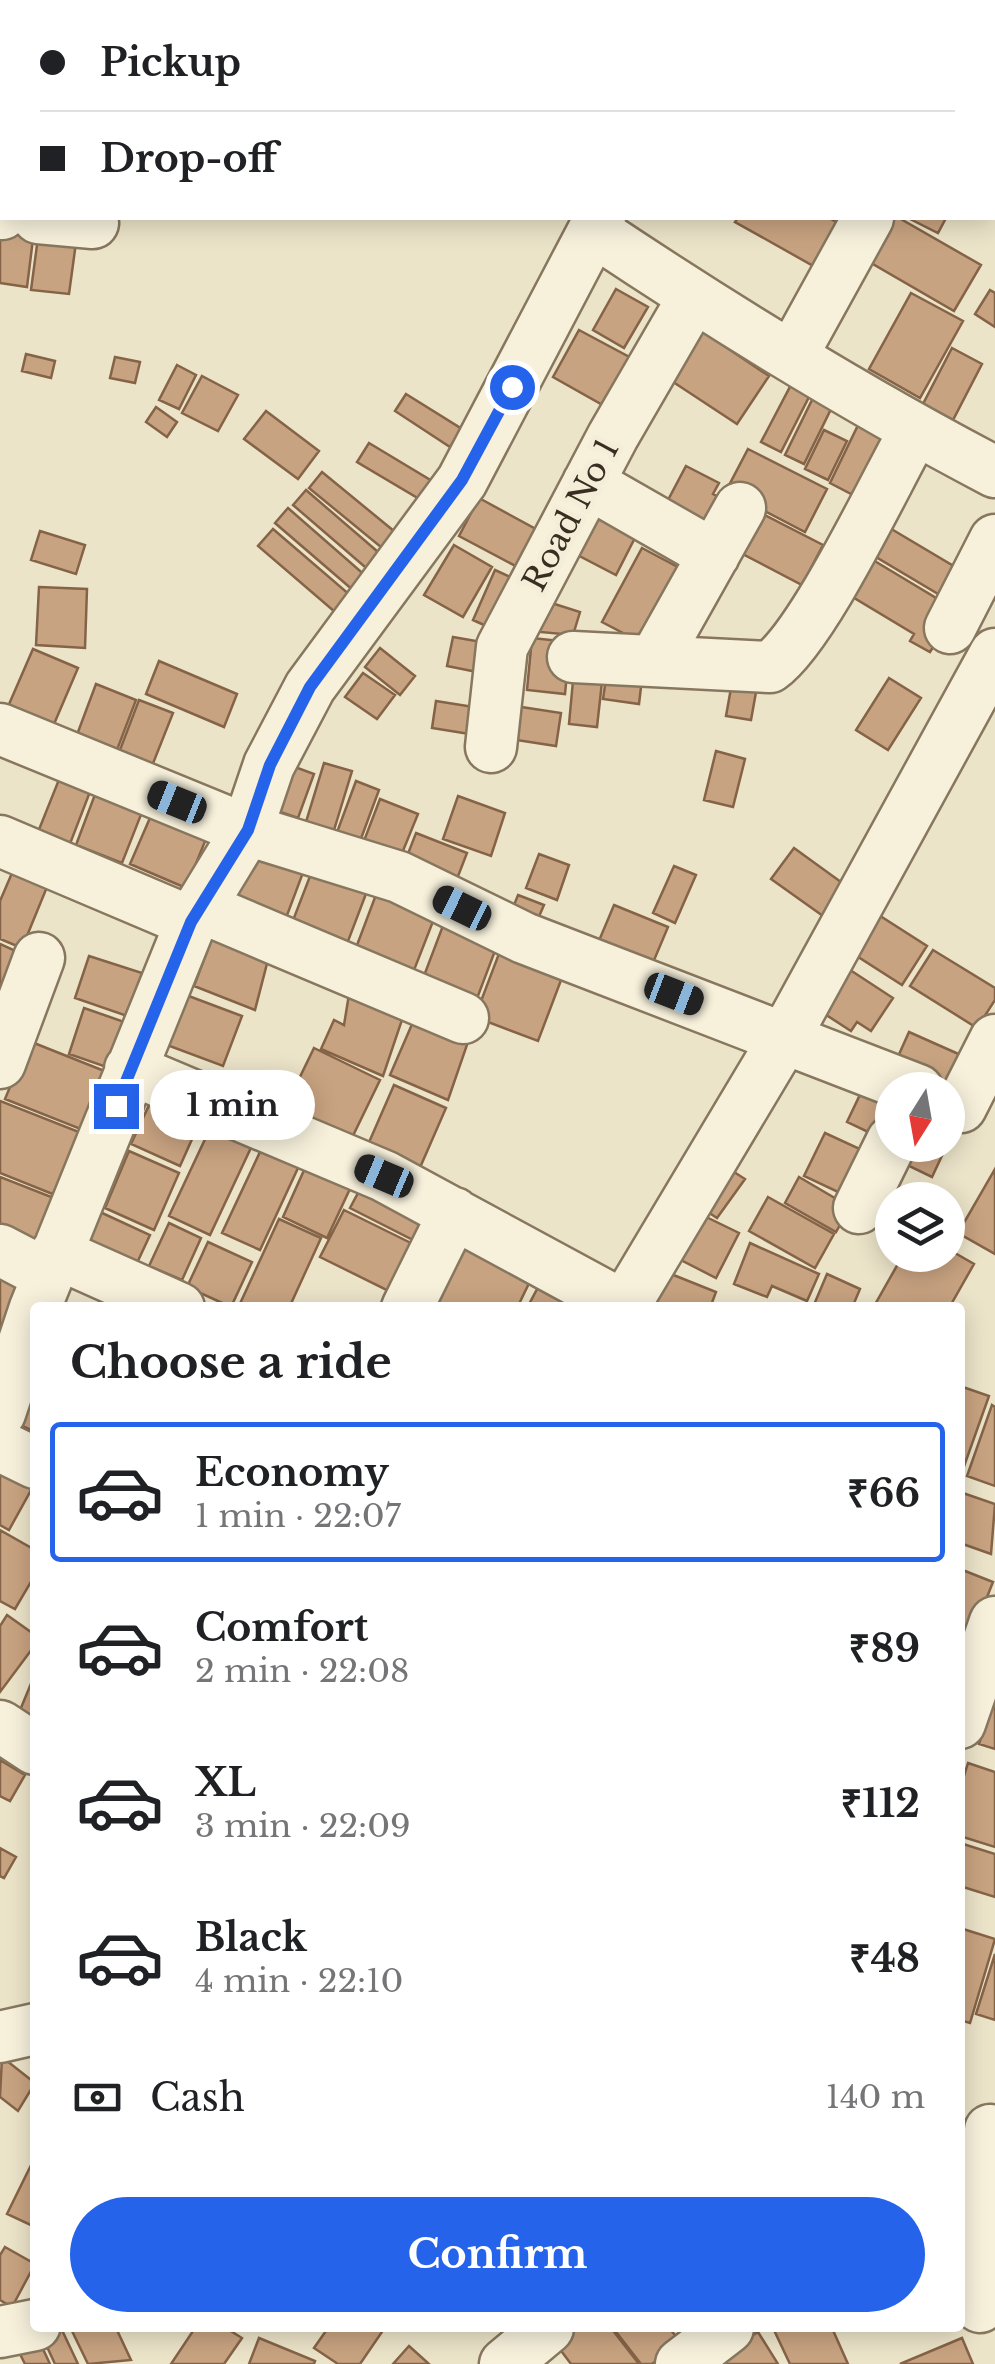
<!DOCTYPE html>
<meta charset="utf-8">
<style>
body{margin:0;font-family:"Libre Baskerville",serif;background:#f6f6f6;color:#202124;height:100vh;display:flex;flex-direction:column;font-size:38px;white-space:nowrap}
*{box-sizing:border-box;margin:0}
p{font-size:32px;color:#757577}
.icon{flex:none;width:55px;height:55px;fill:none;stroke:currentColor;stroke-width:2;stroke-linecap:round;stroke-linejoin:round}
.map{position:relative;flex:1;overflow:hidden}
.details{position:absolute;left:30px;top:1302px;width:935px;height:1030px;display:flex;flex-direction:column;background:#fff;border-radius:10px;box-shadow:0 5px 25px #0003}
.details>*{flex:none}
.top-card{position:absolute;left:0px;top:0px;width:995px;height:220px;box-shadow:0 5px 25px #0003;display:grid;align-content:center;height:220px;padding:0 40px;background:#fff}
.needle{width:65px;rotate:191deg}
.buttons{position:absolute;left:875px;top:1072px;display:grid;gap:20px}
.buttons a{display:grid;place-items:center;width:90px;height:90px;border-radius:50%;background:#fff;box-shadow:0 5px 25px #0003;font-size:50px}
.end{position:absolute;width:45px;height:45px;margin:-22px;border:12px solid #2563eb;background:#fff;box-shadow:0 0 0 5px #fff}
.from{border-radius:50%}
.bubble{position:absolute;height:70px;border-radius:35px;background:#fff;box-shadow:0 5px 25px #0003;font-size:32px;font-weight:700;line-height:70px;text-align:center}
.car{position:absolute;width:30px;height:60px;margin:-30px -15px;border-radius:12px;box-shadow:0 0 8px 2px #0007;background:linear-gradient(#222 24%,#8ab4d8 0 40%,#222 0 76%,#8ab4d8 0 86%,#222 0)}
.top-card b{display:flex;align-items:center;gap:35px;height:95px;font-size:38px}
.top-card b+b{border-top:2px solid #e0e0e0}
.top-card i{width:25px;height:25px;background:#202124}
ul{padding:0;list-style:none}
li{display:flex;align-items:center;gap:30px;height:140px;margin:0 20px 15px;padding:0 20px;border:5px solid transparent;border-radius:10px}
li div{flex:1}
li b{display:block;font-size:38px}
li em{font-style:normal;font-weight:700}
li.current{border-color:#2563eb}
li>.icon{width:90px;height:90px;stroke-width:1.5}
h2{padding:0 40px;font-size:45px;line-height:120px}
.pay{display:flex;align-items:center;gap:25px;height:110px;padding:0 40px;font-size:38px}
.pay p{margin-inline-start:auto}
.button{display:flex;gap:20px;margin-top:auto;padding:20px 40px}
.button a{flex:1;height:115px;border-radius:60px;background:#2563eb;color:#fff;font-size:40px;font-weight:700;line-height:115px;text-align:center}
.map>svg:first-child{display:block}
.building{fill:#c8a381;stroke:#856346;stroke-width:2.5}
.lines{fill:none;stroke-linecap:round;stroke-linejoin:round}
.minor-casing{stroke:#88775f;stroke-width:55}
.minor{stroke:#f7f1dc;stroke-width:50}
.route{stroke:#2563eb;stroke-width:12}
.labels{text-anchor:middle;stroke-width:10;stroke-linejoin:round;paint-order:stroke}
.street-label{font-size:32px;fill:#392e21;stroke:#f4eed8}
</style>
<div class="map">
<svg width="995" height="2364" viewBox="0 0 995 2364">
<rect width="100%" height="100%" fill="#ece4c9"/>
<path class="building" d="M738,218H829L849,229L824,272L735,222Z
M891,218H899L981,265L954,311L866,260Z
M908,218H946L938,233Z
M0,227L34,231L27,287L0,283Z
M39,230L77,235L69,294L31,290Z
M616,289L648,307L624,348L593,330Z
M990,290L995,293V327L975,314Z
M911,293L963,321L920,398L869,369Z
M696,327L769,376L737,424L664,376Z
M579,330L635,360L608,408L553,377Z
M952,348L982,364L953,420L923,404Z
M26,354L55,361L51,378L22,371Z
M115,357L140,362L135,383L110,378Z
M177,365L196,375L179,409L159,400Z
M202,376L238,395L218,431L182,413Z
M792,383L811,393L781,452L761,442Z
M406,394L462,429L450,447L395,411Z
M813,398L832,407L804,464L785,455Z
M156,407L177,422L167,437L146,422Z
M266,411L319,451L298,479L244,439Z
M861,419L886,432L855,496L830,483Z
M824,430L847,441L828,480L805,469Z
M369,443L432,481L421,500L357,462Z
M748,449L827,489L805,532L726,491Z
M686,466L719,483L713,494L726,501L705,541L659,517Z
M322,472L400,536L387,552L309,488Z
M306,490L385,558L372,573L293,505Z
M594,497L643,522L616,575L566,549Z
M479,498L545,534L525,571L459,536Z
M288,508L367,577L354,591L275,523Z
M755,510L823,545L802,585L733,549Z
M888,527L972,577L955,604L871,554Z
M273,529L350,595L335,612L258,546Z
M40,531L85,545L76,574L31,560Z
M454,545L492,567L463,617L424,595Z
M642,548L689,573L650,647L602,622Z
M868,557L956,610L930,652L910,641L914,634L846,593Z
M495,570L528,585L506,635L473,620Z
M39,587L87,589L85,648L36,645Z
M539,599L580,612L573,635L529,631Z
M453,637L493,644L487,674L447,666Z
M532,638L570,642L565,694L527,690Z
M380,648L415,676L400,695L365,667Z
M33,649L78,668L48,738L3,718Z
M159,661L237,694L224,727L146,694Z
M608,665L643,670L639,704L603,699Z
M574,670L603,673L597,727L569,724Z
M363,673L395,695L377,719L345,697Z
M733,677L758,681L751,720L726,716Z
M889,678L921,698L888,750L856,730Z
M96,684L136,700L112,763L72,748Z
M139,700L173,713L148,776L115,763Z
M436,701L480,708L476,735L432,728Z
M515,706L561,713L556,746L510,739Z
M716,751L745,759L733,807L704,800Z
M276,760L314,774L298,818L260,805Z
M324,763L352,771L334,830L306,822Z
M62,772L93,784L68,849L36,837Z
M356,781L379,790L359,844L336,835Z
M97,789L144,807L122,863L76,845Z
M458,796L505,813L491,856L443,839Z
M380,799L418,814L396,868L359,854Z
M153,811L208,834L186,888L130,864Z
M247,830L310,854L283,926L220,902Z
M416,833L467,853L450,897L399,877Z
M794,848L852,890L830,921L771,879Z
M539,854L569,865L557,900L526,888Z
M317,858L372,878L342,957L287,936Z
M674,866L696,875L675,923L653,913Z
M12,873L47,887L22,948L0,939V901Z
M380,884L439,906L409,983L351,961Z
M518,895L544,905L531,935L506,925Z
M614,905L668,927L652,965L598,943Z
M874,912L927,946L902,985L849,951Z
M447,915L501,935L473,1009L419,989Z
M215,930L271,948L255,1010L194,986Z
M503,943L566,967L538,1041L475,1017Z
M0,944L33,959L0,1006Z
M933,950L995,988V1000L977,1028L910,986Z
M89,956L142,973L127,1016L75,998Z
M844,966L893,998L871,1031L857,1022L851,1031L817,1009Z
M351,982L406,1008L383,1076L321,1049L334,1020L344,1025Z
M186,995L242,1016L223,1066L167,1045Z
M84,1008L130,1024L115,1070L69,1054Z
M416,1015L469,1039L448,1100L390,1075Z
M909,1032L963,1056L948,1091L892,1070Z
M29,1041L117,1076L93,1134L5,1099Z
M314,1048L380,1080L347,1148L281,1116Z
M867,1080L892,1091V1124L885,1140L847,1122Z
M394,1085L446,1108L415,1179L363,1156Z
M157,1088L205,1110L180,1166L131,1144Z
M0,1101L89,1136L65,1199L0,1173Z
M215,1118L256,1137L210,1235L169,1216Z
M825,1133L873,1155L853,1199L804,1176Z
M267,1137L304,1155L260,1250L222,1233Z
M916,1145H947L932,1177L907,1165Z
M129,1151L179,1173L154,1230L105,1208Z
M310,1157L355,1178L327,1238L283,1217Z
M723,1165L745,1179L717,1218L696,1204Z
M995,1169V1254L958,1233Z
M0,1177L64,1202L44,1250L0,1232Z
M799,1177L850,1207L836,1232L785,1203Z
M365,1180L437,1216L423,1245L350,1208Z
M768,1197L834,1234L815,1268L749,1231Z
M344,1210L423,1249L399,1296L320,1257Z
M100,1212L150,1235L130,1278L80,1255Z
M696,1212L739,1233L716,1278L673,1256Z
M279,1219L321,1238L289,1308H238Z
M169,1223L201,1238L182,1280L149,1266Z
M467,1238L534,1273L517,1308H450L435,1300Z
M208,1242L252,1262L231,1307L187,1287Z
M750,1243L819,1274L807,1301L772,1286L767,1297L734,1284Z
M948,1249L974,1264L949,1308H873L903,1255H948Z
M0,1269L29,1284L0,1341Z
M666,1272L716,1292L710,1308H652Z
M827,1274L860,1289L852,1308L813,1307Z
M543,1278L600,1308H527Z
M960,1386L989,1396L962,1472L960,1471Z
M35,1391V1432L20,1425Z
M992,1405L995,1407V1486L967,1476Z
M0,1473L35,1483L9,1530L0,1525Z
M960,1492L995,1504L991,1554L960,1543Z
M0,1530L35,1550V1575L15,1609L0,1601Z
M960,1569L993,1582L970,1640L960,1636Z
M7,1615L35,1635V1645L0,1692V1626Z
M35,1674V1722L18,1715Z
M995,1696V1749L979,1744Z
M0,1760L25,1775L10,1801L0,1796Z
M968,1763L995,1772V1847L960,1836V1789Z
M960,1843L995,1854V1897L960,1886Z
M0,1848L16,1857L4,1878L0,1876Z
M960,1928L995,1939L970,2023L960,2020Z
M995,1954V2020L976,2014Z
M2,2057L35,2083L18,2111L0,2097Z
M35,2157V2227L7,2214Z
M5,2247L35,2264L12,2307L0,2300V2255Z
M61,2328L78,2364H55L42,2336Z
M80,2328H116L131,2360L88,2364L72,2331Z
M195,2328H226L242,2338L224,2364H171Z
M328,2328H381L384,2329L360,2364H338L314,2348Z
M561,2328H611L639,2364H571L550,2336Z
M613,2328H669L681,2342L652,2364H641Z
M773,2328H832L848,2364H790Z
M35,2332L50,2364H25L14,2342Z
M758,2332L778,2364H706Z
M259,2338L315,2361L314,2364H249Z
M962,2338L973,2364H900Z
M409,2346L429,2364H393Z"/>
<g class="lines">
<g class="minor-casing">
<path id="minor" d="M520,0L525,2
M754,2L759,0
M0,115H2
M0,213L2,214
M38,218L93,223
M594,231C723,317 857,400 995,472
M793,354L868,218
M588,483L714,555
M950,628L995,540
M573,657L770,667C813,637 885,483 915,430
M654,661L740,508
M0,729L247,830L399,877L524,938L918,1090
M491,747L502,647L613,436L693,298
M0,841L191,922
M200,907L463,1018
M0,1063L39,958
M130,1069L384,1176L624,1306
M961,1107L995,1040
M859,1208L892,1141
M0,1250L46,1274
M56,1253L179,1308
M35,1308L191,922L247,830L269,765L310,687L462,481L600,218
M407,1308L454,1213
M623,1308L785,1037L995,654
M0,1413L35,1308
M0,1446L35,1463
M960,1723L995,1622
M0,1726L35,1749
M0,2037L35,2029
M980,2307L990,2130
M0,2332L35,2325
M505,2364L548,2328
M681,2364L728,2328"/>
</g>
<use href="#minor" class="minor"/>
</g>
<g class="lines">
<path class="route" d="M116,1106L191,922L248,830L270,765L310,687L462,480L512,387"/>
</g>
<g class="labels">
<g class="street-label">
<text transform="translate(571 515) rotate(-62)" y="11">Road No 1</text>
</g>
</g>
</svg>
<div class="buttons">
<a><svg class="needle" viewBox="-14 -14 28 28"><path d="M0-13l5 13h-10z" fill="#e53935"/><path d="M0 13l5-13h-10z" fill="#757577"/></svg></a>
<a><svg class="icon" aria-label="layers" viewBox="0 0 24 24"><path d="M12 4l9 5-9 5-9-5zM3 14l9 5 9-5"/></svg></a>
</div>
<i class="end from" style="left:512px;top:387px"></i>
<i class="end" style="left:116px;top:1106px"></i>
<div class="bubble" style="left:150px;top:1070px;width:165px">1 min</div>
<i class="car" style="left:177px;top:802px;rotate:292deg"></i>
<i class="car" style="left:462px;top:908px;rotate:296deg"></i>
<i class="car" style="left:674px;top:994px;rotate:111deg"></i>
<i class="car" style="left:384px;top:1176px;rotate:293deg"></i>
<div class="top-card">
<b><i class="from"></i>Pickup</b>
<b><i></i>Drop-off</b>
</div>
<section class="details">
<h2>Choose a ride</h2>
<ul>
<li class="current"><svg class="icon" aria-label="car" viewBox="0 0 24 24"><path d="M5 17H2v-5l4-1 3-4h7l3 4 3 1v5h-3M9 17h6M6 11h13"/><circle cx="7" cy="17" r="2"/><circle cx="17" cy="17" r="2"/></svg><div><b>Economy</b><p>1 min · 22:07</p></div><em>₹66</em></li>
<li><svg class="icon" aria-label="car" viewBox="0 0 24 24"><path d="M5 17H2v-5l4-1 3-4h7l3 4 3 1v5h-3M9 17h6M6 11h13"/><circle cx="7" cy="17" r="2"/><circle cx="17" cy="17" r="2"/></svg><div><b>Comfort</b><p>2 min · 22:08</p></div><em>₹89</em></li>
<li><svg class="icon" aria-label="car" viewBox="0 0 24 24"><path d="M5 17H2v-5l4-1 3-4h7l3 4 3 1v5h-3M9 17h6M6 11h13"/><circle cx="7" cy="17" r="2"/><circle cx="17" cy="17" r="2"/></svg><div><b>XL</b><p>3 min · 22:09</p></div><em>₹112</em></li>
<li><svg class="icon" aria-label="car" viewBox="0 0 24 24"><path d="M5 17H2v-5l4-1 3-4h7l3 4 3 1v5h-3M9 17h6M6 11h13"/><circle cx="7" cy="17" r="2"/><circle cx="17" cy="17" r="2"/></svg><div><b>Black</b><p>4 min · 22:10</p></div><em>₹48</em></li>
</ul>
<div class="pay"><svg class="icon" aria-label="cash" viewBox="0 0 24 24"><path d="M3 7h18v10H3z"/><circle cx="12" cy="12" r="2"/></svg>Cash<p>140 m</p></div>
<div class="button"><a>Confirm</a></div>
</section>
</div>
